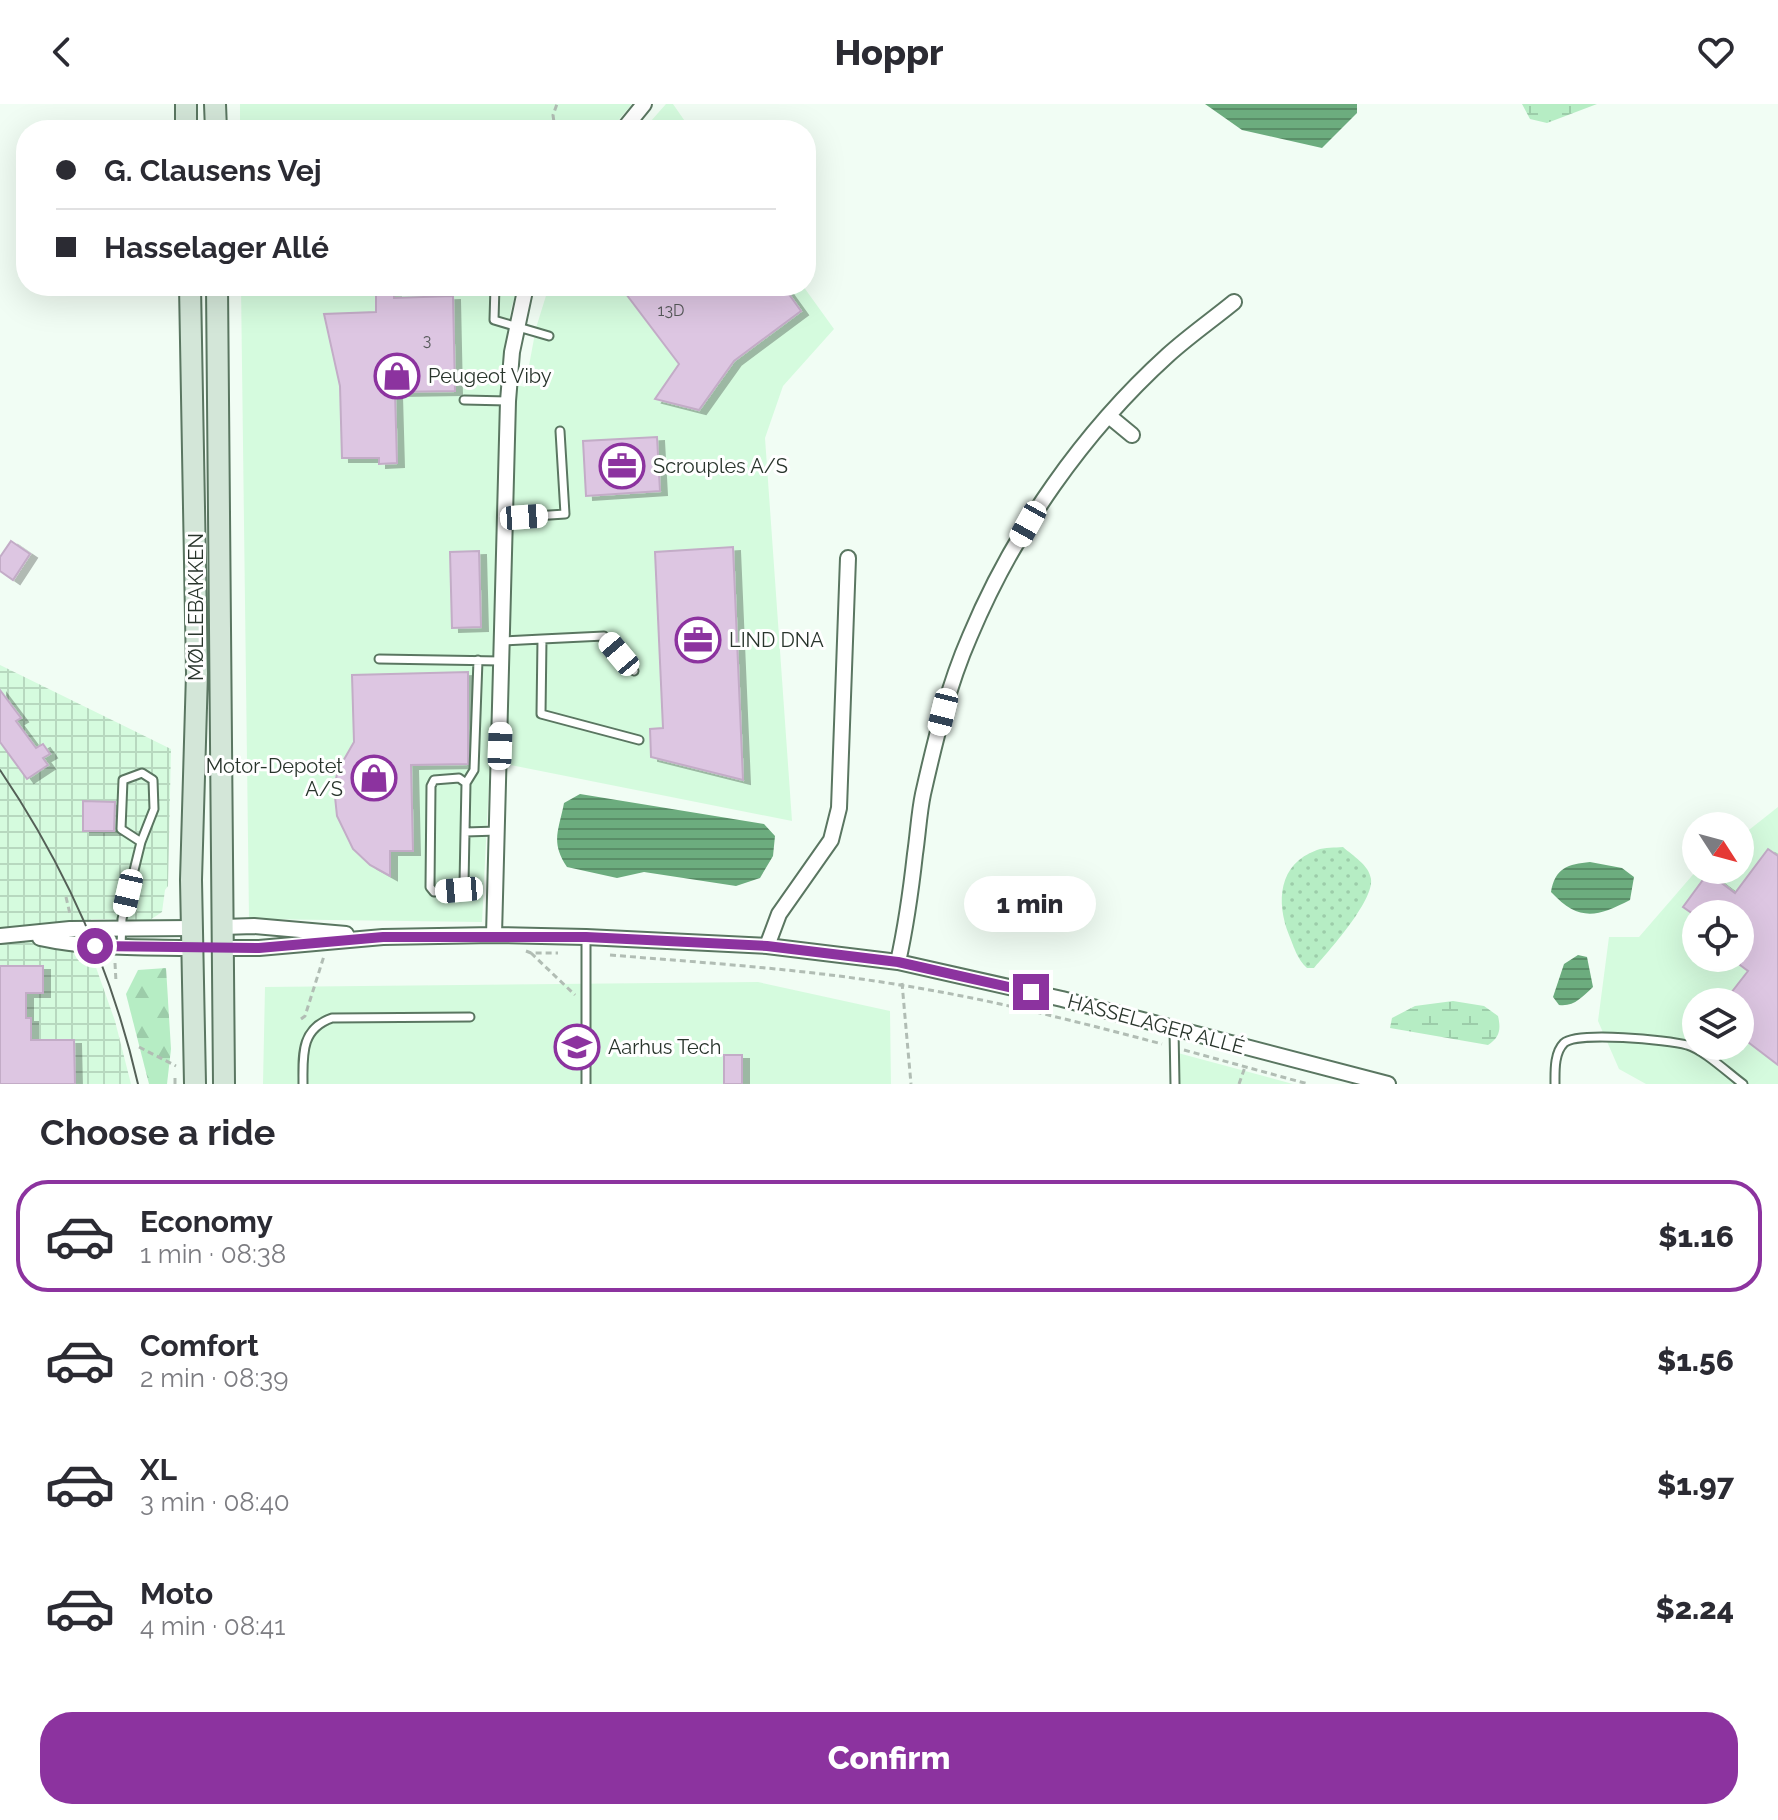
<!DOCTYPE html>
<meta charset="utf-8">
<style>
body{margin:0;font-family:Raleway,sans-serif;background:#f7f7f7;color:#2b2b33;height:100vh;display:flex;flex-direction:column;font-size:30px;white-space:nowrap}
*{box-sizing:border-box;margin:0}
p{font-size:26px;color:#7c7c81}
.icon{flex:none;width:44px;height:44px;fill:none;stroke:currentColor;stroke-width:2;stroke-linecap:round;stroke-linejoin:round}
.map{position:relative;height:980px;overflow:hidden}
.side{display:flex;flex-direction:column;background:#fff;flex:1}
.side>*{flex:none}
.top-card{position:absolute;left:16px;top:16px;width:800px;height:176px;border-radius:32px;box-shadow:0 8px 32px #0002;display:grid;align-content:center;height:176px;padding:0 40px;background:#fff}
.needle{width:52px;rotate:126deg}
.tools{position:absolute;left:1682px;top:708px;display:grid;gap:16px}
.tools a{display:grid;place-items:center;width:72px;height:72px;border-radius:50%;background:#fff;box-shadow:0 8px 32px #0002;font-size:40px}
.end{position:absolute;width:36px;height:36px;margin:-18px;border:10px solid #8c339f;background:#fff;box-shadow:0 0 0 4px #fff}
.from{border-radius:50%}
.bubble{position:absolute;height:56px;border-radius:28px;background:#fff;box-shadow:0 8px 32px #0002;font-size:26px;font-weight:800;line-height:56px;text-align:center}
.car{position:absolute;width:24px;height:48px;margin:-24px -12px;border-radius:10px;box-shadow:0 0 6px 2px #0007;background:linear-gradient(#fff 24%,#345 0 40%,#fff 0 76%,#345 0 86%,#fff 0)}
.top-card b{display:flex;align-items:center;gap:28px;height:76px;font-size:30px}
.top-card b+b{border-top:2px solid #e1e1e2}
.top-card i{width:20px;height:20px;background:#2b2b33}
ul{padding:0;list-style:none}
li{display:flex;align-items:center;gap:24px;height:112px;margin:0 16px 12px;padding:0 24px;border:4px solid transparent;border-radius:32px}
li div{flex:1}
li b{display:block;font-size:30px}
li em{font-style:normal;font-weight:800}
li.selected{border-color:#8c339f}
li>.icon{width:72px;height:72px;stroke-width:1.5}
h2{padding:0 40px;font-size:36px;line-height:96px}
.primary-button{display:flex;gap:16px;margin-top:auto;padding:16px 40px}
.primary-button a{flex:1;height:92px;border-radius:32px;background:#8c339f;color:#fff;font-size:32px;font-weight:800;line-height:92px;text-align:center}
header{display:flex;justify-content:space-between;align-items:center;height:104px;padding:0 40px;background:#fff;font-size:36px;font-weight:800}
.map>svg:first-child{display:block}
.built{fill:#d5fbde;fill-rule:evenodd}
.industrial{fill:url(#industrial-grid)}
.grass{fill:url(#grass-dots)}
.forest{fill:url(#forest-firs)}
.wetland{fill:url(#wetland-marsh)}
.water{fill:url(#water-rules)}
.building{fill:#ddc6e2;stroke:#c3acc7;stroke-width:2;filter:url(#shadow)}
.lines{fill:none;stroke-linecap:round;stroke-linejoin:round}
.lane-casing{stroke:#5a7661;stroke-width:11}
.street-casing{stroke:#5a7661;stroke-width:18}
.secondary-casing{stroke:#5a7661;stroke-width:24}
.path{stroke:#b1bdb4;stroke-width:3;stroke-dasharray:6 4;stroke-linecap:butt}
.lane{stroke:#fff;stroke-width:7}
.street{stroke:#fff;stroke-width:14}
.secondary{stroke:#d3e6d8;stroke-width:20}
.tram{stroke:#546057;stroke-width:2}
.route{stroke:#8c339f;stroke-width:10}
.labels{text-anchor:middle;stroke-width:6;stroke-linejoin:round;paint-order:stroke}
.number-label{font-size:16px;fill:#56595a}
.poi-label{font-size:20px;fill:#29352c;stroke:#fff;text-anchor:start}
.street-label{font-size:20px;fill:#29352c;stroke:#fff}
</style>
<header><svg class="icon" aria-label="back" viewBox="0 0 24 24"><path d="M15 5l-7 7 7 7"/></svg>Hoppr<svg class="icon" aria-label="heart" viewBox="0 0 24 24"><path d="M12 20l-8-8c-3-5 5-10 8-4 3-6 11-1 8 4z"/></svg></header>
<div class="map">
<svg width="1778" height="980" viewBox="0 0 1778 980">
<defs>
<pattern id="industrial-grid" width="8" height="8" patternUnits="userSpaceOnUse" patternTransform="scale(2)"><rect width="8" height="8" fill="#d5fbde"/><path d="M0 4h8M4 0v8" fill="none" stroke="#b7d8bf"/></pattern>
<pattern id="grass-dots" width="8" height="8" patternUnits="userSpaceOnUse" patternTransform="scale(2)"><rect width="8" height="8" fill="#b6edc4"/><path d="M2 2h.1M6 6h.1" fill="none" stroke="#9ccca9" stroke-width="1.8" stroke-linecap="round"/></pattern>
<pattern id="forest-firs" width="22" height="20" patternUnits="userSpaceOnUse" patternTransform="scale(2)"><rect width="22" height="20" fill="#b6edc4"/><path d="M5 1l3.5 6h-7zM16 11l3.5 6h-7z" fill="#9ccca9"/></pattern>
<pattern id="wetland-marsh" width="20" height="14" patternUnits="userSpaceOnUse" patternTransform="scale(2)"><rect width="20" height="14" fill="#b6edc4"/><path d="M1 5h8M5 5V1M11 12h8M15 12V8" fill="none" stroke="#9ccca9"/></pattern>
<pattern id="water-rules" width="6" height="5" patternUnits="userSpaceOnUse" patternTransform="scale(2)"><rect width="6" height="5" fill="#6cac7e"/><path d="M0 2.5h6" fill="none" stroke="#598d67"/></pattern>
<filter id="shadow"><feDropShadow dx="7" dy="4" stdDeviation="0" flood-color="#0004"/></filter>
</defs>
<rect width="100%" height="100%" fill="#f1fdf4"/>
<path class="built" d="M240,0H632L610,26H240Z
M666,0H673L691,26H643Z
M241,182H518L511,205L500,277L525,283L536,224L549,182H803L834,225L783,282L765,334L792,717L490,657L482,818L249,815Z
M1778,703V980H1646L1619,965L1598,917L1609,833H1639L1697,766H1740V733ZM1696,810H1740V854H1696ZM1696,898H1740V942H1696Z
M758,878L890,907L891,980H263L265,883Z
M1178,949L1293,980H1178Z"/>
<path class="industrial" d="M0,561L171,645L168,782L165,786L162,808L150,816L91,815L93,855L115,917L131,980H0Z"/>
<path class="grass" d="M1343,743C1353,752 1369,761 1371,775C1374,797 1328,848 1314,864H1307C1297,855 1294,843 1289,831C1276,798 1278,760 1317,746C1325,743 1335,744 1343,743Z"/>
<path class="forest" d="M166,864L171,945L167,980H149L126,890L138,866Z"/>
<path class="wetland" d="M1522,0H1597L1547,19L1530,15Z
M1453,897L1484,902L1498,912C1501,925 1500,933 1488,941L1390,924L1392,914L1415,902Z"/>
<path class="water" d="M1205,0H1357V9L1322,44L1242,26Z
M580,690L764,720L775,732L773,752L760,774L736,782L644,768L617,774L567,763C550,738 559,726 564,699Z
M1590,758L1622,764L1634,773L1630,796C1597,813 1579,818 1551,788C1555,764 1568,760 1590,758Z
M1578,851L1587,853L1593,883C1582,893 1574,903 1559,901L1553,893L1564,860Z"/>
<path class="building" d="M376,182H394V194L453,192L455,287L395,288L397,359L379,360V354H342L340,282L324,210L376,208Z
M620,182H783L801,207L734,257L699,306L655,295L679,260Z
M657,333L660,387L586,392L583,337Z
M11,437L30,450L13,476L0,467V453Z
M733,443L743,676L651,653L650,625L663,624L655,448Z
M479,447L481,523L452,524L450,448Z
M468,568V660L411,661L413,747H390V772L370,761L353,745L337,712L334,683L338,666L354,638L352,571Z
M0,586L21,614L16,617L36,644L43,640L50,650L43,654L48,661L27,675L0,638Z
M83,697L115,698L114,727H83Z
M1768,745L1778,752V961L1740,932V898H1724L1748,867L1740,861V810H1693L1683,803L1708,769L1735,789Z
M0,862H43V889H26V914H31V936H74L75,980H0Z
M724,951H742V980H724Z"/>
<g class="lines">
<g class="lane-casing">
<path id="lane" d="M495,182L494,216L549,232
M464,296L508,297
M506,414L565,410L560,327
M542,535L604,532L634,567
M503,537L542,535L541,610L639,636
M379,555L501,557
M466,679L474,666L478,556
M465,728L466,679L459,674L434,676L431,682L430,783L434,788L459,786L464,780L465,728L498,727
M121,843L122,815L141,738L154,705L153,676L142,669L123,676L121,725L141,738
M1174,925L1175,980
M303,980C303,952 300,925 332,914L470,913
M586,980V833
M1555,980C1555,967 1554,949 1564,939C1577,927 1668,936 1687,941C1704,946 1728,969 1743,980"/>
</g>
<g class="street-casing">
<path id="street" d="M623,26L644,0
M1109,312L1132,331
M222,823L254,822L346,830
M494,831L508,297L512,248L526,182
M0,832L70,825L191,824
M40,834C90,845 141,843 192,844
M767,842L779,810L831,736L839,704L848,454
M222,844H259L383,833L494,831L586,833L767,842L898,858L1062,895L1388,980
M898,858C906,822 911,786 915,750C918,730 919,709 923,690C935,637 948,582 970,532C1014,427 1083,328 1168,251C1189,232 1212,216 1234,198"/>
</g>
<g class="secondary-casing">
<path id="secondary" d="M186,0V26
M215,0L216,26
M190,182L197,569L191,776L195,980
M217,182L224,980"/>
</g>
<path class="path" d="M555,26L553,11L557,0
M66,793L70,810
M526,847L531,849H558
M531,849L575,891
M610,851C707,859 804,865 900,881C989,895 1075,917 1162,940
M115,859L116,878
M902,879L911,980
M301,915L305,912L324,852
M139,943L176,962
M1184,946L1308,980
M175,980V971
M1239,980L1245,963"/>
<use href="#lane" class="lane"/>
<use href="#street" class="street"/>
<use href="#secondary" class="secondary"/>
<path class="tram" d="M0,666C65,762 112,867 138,980"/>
</g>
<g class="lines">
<path class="route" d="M95,842L259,844L383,833H586L767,842L898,858L1031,888"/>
</g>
<defs>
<g id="shop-ring" transform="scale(2.3)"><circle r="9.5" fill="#fff" stroke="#8c339f" stroke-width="1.5"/><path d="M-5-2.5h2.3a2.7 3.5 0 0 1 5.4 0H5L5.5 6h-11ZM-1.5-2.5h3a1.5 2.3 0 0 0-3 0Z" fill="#8c339f"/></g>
<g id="office-ring" transform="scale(2.3)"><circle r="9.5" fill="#fff" stroke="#8c339f" stroke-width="1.5"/><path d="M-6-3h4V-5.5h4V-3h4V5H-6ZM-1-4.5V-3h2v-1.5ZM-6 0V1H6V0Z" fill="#8c339f"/></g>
<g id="university-ring" transform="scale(2.3)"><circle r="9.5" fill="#fff" stroke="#8c339f" stroke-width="1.5"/><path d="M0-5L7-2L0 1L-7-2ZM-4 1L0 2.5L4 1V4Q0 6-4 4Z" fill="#8c339f"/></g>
</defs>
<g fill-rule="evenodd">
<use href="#shop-ring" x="397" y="272"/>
<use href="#office-ring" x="622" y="362"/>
<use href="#office-ring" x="698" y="536"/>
<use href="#shop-ring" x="374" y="674"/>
<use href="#university-ring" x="577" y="943"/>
</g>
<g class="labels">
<g class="number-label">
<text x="671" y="212">13D</text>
<text x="427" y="242">3</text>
</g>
<g class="poi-label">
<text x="428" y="279">Peugeot Viby</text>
<text x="653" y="369">Scrouples A/S</text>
<text x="729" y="543">LIND DNA</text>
<text x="343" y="669" text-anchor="end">Motor-Depotet<tspan x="343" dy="23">A/S</tspan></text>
<text x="608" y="950">Aarhus Tech</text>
</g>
<g class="street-label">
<text transform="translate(196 503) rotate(-90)" y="7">MØLLEBAKKEN</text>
<text transform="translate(1156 920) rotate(15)" y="7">HASSELAGER ALLÉ</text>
</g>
</g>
</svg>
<div class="tools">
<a><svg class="needle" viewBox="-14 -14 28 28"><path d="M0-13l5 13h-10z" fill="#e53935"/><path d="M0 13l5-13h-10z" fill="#7c7c81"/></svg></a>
<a><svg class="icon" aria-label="locate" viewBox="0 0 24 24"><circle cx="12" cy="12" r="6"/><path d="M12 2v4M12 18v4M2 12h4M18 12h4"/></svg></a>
<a><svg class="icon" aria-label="layers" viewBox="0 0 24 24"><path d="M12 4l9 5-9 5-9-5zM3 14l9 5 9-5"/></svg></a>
</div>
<i class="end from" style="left:95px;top:842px"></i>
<i class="end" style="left:1031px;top:888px"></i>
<div class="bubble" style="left:964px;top:772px;width:132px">1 min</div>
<i class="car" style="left:524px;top:413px;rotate:86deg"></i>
<i class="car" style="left:1028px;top:420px;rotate:209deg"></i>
<i class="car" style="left:619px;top:550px;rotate:320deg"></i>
<i class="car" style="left:943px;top:608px;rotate:194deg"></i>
<i class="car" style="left:500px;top:642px;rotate:2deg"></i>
<i class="car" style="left:459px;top:786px;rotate:265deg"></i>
<i class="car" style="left:128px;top:789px;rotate:193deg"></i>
<div class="top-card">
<b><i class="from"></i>G. Clausens Vej</b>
<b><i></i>Hasselager Allé</b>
</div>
</div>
<section class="side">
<h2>Choose a ride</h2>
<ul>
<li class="selected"><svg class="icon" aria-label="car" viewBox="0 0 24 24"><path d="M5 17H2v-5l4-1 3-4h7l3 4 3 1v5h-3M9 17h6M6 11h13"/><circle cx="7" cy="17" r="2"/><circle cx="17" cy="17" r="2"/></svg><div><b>Economy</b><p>1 min · 08:38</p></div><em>$1.16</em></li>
<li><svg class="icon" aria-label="car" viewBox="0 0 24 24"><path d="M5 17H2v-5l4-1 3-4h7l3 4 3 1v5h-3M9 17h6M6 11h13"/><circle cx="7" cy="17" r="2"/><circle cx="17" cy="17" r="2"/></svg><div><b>Comfort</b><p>2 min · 08:39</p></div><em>$1.56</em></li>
<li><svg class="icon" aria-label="car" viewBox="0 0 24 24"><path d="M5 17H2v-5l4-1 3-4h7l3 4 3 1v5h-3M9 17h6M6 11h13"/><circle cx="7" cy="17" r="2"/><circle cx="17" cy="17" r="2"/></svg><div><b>XL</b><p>3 min · 08:40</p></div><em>$1.97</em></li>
<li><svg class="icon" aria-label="car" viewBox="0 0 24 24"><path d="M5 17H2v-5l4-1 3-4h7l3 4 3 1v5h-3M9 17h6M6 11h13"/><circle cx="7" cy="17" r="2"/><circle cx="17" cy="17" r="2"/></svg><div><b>Moto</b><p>4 min · 08:41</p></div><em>$2.24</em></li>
</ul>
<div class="primary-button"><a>Confirm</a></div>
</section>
